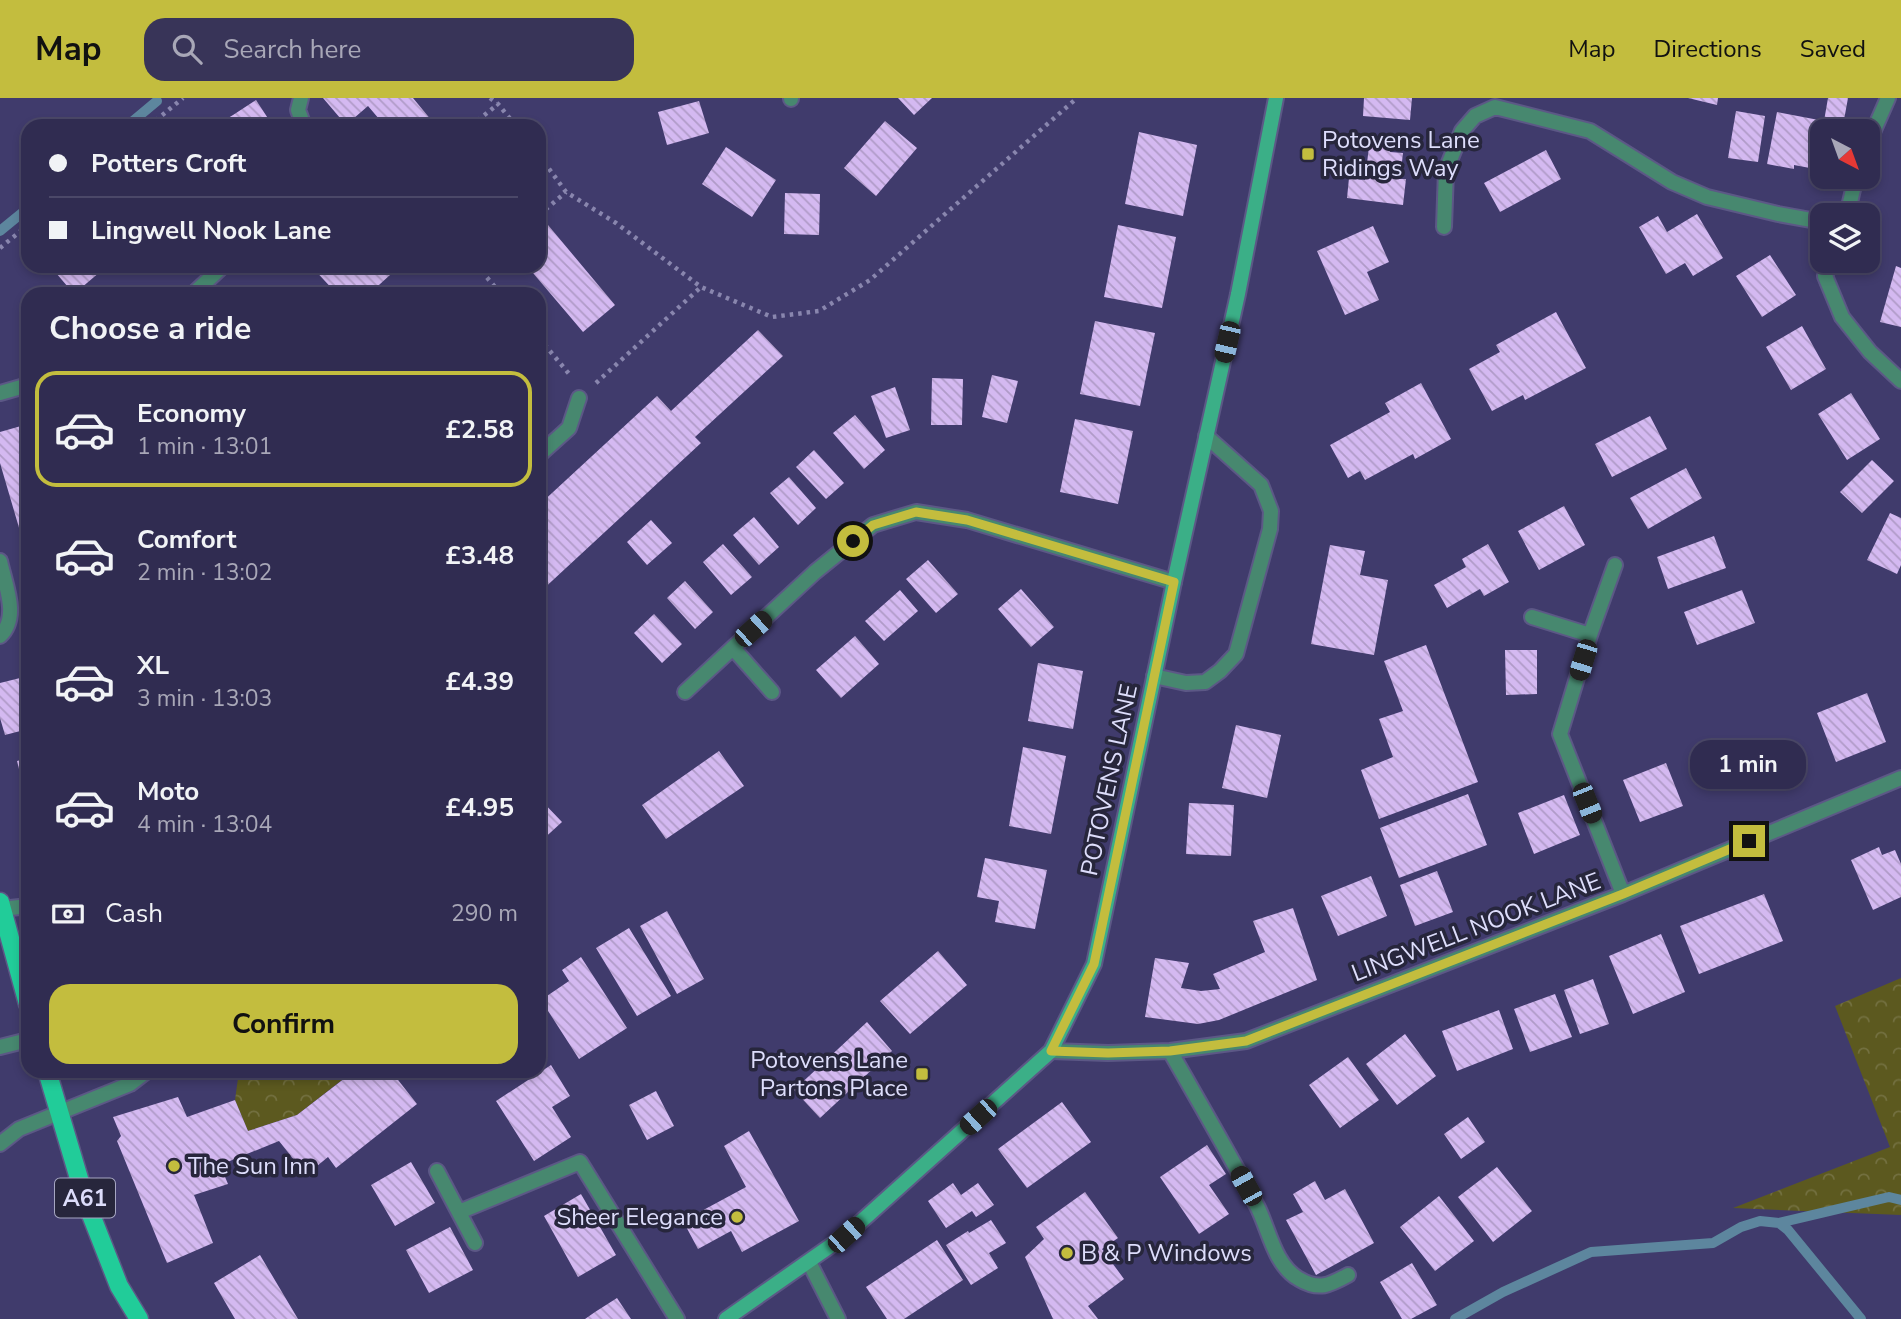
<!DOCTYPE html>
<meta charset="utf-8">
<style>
body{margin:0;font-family:"Nunito Sans",sans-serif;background:#383458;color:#f1f3f6;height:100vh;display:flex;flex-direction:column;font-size:26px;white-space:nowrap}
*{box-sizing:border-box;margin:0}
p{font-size:23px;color:#a8a7b7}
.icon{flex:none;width:38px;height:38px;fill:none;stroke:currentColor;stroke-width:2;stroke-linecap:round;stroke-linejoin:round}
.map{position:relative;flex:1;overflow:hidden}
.side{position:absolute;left:21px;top:189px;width:525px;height:791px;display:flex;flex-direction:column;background:#302c51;border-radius:21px;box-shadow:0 4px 10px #0003,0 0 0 2px #4b4868}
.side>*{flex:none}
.guide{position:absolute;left:21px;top:21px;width:525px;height:154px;border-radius:21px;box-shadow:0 4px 10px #0003,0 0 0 2px #4b4868;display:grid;align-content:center;height:154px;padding:0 28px;background:#302c51}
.needle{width:46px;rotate:139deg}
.controls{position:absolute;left:1810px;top:21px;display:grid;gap:14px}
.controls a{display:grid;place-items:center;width:70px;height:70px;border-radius:14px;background:#302c51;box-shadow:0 4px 10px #0003,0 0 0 2px #4b4868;font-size:35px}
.end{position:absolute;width:32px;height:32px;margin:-16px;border:9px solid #c3bd3e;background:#111;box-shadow:0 0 0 4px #111}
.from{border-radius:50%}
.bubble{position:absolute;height:49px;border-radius:21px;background:#302c51;box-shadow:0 4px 10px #0003,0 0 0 2px #4b4868;font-size:23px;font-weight:700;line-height:49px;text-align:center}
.car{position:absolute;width:21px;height:42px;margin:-21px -10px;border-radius:9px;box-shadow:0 0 5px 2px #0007;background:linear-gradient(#222 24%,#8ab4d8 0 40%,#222 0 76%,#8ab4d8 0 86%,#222 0)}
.guide b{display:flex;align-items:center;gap:24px;height:66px;font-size:26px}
.guide b+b{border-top:2px solid #4b4868}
.guide i{width:18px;height:18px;background:#f1f3f6}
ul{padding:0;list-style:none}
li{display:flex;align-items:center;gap:21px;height:116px;margin:0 14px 10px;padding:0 14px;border:4px solid transparent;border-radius:21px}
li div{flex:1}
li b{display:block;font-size:26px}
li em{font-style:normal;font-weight:700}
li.selected{border-color:#c3bd3e}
li>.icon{width:63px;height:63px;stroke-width:1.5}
h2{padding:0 28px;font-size:32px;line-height:84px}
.pay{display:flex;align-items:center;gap:18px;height:77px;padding:0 28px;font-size:26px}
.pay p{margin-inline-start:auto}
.cta{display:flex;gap:14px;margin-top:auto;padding:14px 28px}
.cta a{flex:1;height:80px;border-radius:21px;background:#c3bd3e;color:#111;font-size:28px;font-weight:700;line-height:80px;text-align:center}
header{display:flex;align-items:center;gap:42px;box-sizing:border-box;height:98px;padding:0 35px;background:#c3bd3e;color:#111}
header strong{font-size:33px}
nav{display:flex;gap:38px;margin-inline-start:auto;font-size:24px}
.search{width:490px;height:63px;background:#383458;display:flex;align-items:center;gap:18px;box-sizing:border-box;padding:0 24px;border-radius:21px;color:#a8a7b7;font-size:26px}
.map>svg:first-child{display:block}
.park{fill:url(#park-crowns)}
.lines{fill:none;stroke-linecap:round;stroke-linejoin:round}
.stream{stroke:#5d869e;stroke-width:10}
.building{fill:url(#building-back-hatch)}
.lane-casing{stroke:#5c5886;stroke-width:18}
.street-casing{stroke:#5c5886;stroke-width:18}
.secondary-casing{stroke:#5c5886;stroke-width:18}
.primary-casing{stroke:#5c5886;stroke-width:21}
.path{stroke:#8986ae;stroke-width:4.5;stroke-dasharray:3.5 5;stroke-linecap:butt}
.lane{stroke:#47886f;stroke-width:14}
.street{stroke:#47886f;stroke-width:14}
.secondary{stroke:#3baf87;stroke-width:14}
.primary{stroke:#21cc99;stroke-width:18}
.route{stroke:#c3bd3e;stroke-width:9}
.poi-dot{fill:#c3bd3e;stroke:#27263c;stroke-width:2.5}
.labels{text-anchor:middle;stroke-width:7;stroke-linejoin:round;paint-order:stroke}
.shield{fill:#27263c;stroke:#a6a6c2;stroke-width:2}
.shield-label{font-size:23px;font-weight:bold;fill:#ddddfb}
.poi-label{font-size:24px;fill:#ddddfb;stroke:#27263c;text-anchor:start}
.street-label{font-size:24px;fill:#ddddfb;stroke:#27263c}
</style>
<header>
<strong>Map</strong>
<div class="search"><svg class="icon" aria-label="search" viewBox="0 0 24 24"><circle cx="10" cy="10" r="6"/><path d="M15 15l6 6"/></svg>Search here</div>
<nav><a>Map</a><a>Directions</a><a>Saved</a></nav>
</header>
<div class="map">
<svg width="1901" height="1221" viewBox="0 0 1901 1221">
<defs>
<pattern id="park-crowns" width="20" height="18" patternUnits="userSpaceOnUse" patternTransform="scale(1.75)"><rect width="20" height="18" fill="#5c591f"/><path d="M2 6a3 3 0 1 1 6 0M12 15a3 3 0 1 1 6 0" fill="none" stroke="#737040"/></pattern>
<pattern id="building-back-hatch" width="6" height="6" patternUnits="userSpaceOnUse" patternTransform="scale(1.75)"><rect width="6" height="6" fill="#d4b9f1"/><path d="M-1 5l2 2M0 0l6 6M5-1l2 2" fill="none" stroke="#b09bc8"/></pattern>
</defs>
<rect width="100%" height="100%" fill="#403b6c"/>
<path class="park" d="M1901,880V1117L1733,1110L1890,1049L1835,908Z
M239,973H343L347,978L297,1017L248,1033L235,1002Z"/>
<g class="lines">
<path class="stream" d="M127,28L157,3
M0,133L28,110
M1779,1125L1889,1099L1901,1102
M1455,1221L1503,1194L1591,1154L1713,1145L1741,1129L1760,1123L1779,1125L1788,1132L1861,1221"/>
</g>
<path class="building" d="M323,0H413L432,23L426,28H385L368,8L346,27Z
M898,0H932L914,17Z
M1364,0H1412L1410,22L1363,18Z
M1688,0H1718L1717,7Z
M1828,0H1848L1842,33H1822V62L1817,61L1815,71L1794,67V71L1767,66L1777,14L1824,23Z
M256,2L273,28H215L233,17Z
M699,3L709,35L667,47L658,14Z
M1736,13L1765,18L1758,64L1728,60Z
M885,23L917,50L876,98L844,70Z
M1139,34L1197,47L1183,118L1125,106Z
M1370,40L1392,43L1390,54L1403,55L1400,81H1406L1403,107L1347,100L1349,80L1365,82Z
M726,49L776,82L752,119L702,86Z
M1546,52L1561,81L1500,114L1484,85Z
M785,95L820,96L819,137L784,136Z
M1697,116L1723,160L1693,178L1685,165L1666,176L1639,129L1658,118L1667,134Z
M548,127L615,207L583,234L527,168H539V135Z
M1118,127L1176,139L1162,210L1104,199Z
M1373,128L1389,164L1367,174L1379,202L1345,217L1317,153Z
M1770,157L1796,197L1762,219L1736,178Z
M50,168H107L74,196Z
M311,168H382L390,177L369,196H337Z
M1896,168L1901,170V229L1880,224Z
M1556,214L1586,270L1525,302L1523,297L1492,313L1469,271L1500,254L1496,247Z
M1095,223L1155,235L1140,308L1080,296Z
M1802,228L1826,271L1791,292L1766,249Z
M758,232L783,258L695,339L701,345L539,495V407L657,298L671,313Z
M992,277L1018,283L1007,325L982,319Z
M932,280L963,281L962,327H931Z
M1421,285L1451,341L1415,361L1413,356L1365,382L1360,373L1348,380L1330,347L1390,314L1385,305Z
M895,289L910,332L886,340L871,298Z
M1851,295L1880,341L1847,362L1818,316Z
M855,317L885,352L864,371L833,335Z
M1650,318L1667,351L1612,379L1595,346Z
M1075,321L1133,333L1118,406L1060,394Z
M28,326V457H27L0,365V334Z
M814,352L844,385L826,401L796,369Z
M1872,362L1894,383L1862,415L1840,394Z
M1686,370L1702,400L1648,431L1630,400Z
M789,379L816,410L798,427L770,395Z
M1564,408L1585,447L1539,472L1518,433Z
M1890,415L1901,420V467L1897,476L1867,462Z
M754,419L779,449L759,467L733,437Z
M651,422L672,445L647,467L627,444Z
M1714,438L1726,470L1668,491L1657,459Z
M723,446L752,479L731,497L703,464Z
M1488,446L1509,484L1484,498L1480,491L1447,510L1434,487L1466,469L1462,461Z
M1330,447L1365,453L1360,477L1388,482L1374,557L1311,546Z
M928,462L958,496L936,515L906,481Z
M685,483L713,514L695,531L667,500Z
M1021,491L1054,529L1031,549L998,511Z
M900,492L918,513L884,543L865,523Z
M1742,492L1755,525L1697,547L1684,514Z
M654,516L682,546L662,565L634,535Z
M855,538L879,566L841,600L816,572Z
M1426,547L1478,684L1379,721L1361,672L1393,659L1379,621L1403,613L1384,563Z
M1505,552H1537V596L1506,597Z
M1038,565L1083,573L1073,631L1028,623Z
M28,578V631L5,637L0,620V585Z
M1867,595L1886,644L1836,664L1817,615Z
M1236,627L1281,637L1267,700L1222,690Z
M1023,649L1066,658L1051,736L1009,728Z
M719,653L744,688L666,741L642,707Z
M28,660V703H27L17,663Z
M1666,665L1683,708L1640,724L1623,682Z
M1468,696L1487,747L1399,780L1380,730Z
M1564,697L1580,737L1534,756L1518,715Z
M539,700L562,724L539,745Z
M1189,705L1234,707L1231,758L1186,756Z
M1879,749L1882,757L1895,752L1901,766V799L1873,812L1851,762Z
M985,760L1047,772L1035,831L995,824L999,803L977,799Z
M1437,773L1453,814L1415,828L1400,787Z
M1371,778L1387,818L1338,838L1321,798Z
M1764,796L1783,843L1699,876L1680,828Z
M1293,810L1317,882L1219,922L1198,926L1145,919L1155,860L1189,865L1181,890L1201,893L1220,891L1213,876L1265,854L1253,823Z
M667,813L704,881L677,896L640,828Z
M629,830L671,898L637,918L596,850Z
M1661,836L1685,894L1633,916L1609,858Z
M938,853L967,887L910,936L880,903Z
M581,859L627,930L579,961L541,902L569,883L562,872Z
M1593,881L1609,926L1580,936L1564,892Z
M1555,896L1572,939L1530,954L1514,911Z
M1499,912L1513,951L1457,973L1442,933Z
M867,924L892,953L820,1020L794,992Z
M1405,936L1436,978L1397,1007L1366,966Z
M1348,959L1379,1002L1340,1030L1309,987Z
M551,967L570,998L552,1009L571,1039L534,1063L496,1003Z
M354,973H391L417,1006L336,1070L328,1059L306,1077L279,1043L220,1067L228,1086L194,1097L213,1145L167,1165L117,1043L121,1038L113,1019L178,999L187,1019L235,1002L248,1033L297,1017Z
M656,993L674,1028L647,1042L629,1007Z
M1062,1004L1091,1044L1027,1090L998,1051Z
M1468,1019L1485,1044L1461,1061L1444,1036Z
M749,1033L799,1123L742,1154L731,1133L698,1151L683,1123L746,1089L724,1048Z
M1207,1047L1226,1076L1209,1087L1229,1116L1199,1136L1160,1079Z
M411,1064L435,1105L395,1128L371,1087Z
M1497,1069L1532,1113L1493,1144L1458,1099Z
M1315,1083L1325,1102L1345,1091L1374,1145L1316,1177L1286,1122L1303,1114L1293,1096Z
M953,1085L961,1097L978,1085L994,1107L976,1119L972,1113L946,1130L928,1103Z
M1085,1094L1118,1140L1102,1151L1124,1181L1088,1208L1098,1221H1053L1025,1159L1044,1141L1036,1129Z
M581,1096L616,1157L578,1179L544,1118Z
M1439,1098L1474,1143L1435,1173L1400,1129Z
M991,1122L1006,1145L989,1155L998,1170L971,1187L946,1147L968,1133L969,1135Z
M450,1129L473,1172L429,1195L406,1152Z
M937,1142L963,1182L904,1221H887L866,1189Z
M260,1157L276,1184L298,1221H235L214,1185Z
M1412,1165L1437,1207L1411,1221H1402L1380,1184Z
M617,1200L631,1221H585L595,1214Z"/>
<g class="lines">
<g class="lane-casing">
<path id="lane" d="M539,357L569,330L579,300
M0,463C5,487 20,519 0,538
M1154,578L1186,585L1205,584L1220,573L1236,556L1270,431L1271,413L1261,387L1206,338
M2,811L28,808
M0,1046L19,1031L130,986L147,973"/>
</g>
<g class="street-casing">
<path id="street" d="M301,0L298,12L304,28
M791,1V0
M1867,48L1888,0
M1847,117L1856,79
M1444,129L1446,72L1462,33L1475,18L1495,9L1590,33L1672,84L1707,99L1778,116L1822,124
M1831,163L1825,178L1842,219L1870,254L1901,283
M193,196L223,168
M0,295L28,287
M1615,467L1590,537L1560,636L1623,796
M1532,519L1590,537
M733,550L772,594
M685,594L815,474L873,427L916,414L967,422L1174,484
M0,949L28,942
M1051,953L1108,955L1170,953L1246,943L1623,796L1901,680
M1170,953C1199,1004 1229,1055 1257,1108C1269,1131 1274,1167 1299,1181C1319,1193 1330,1187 1348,1177
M437,1073L475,1145
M459,1114L580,1064L677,1221
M809,1164L838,1221"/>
</g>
<g class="secondary-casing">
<path id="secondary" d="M726,1221L846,1137L1051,953L1094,866L1174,484L1238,196L1276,0"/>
</g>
<g class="primary-casing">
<path id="primary" d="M0,804L28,906
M47,973L86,1104L119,1188L139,1221"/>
</g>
<path class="path" d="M490,0L498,6L516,28
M149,28L183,0
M471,28L498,6
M539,57L566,94L616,125L701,189L772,219L819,213L870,182L1077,0
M539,117L566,94
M0,150L28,127
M475,168L478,169L501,196
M539,240L570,277
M596,285L701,189"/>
<use href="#lane" class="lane"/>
<use href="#street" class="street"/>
<use href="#secondary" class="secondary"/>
<use href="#primary" class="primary"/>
</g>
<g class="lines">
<path class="route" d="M853,443L873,427L916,414L967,422L1174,484L1094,866L1051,953L1108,955L1170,953L1246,943L1623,796L1749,743"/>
</g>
<g class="poi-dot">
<rect x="1301" y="49" width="14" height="14" rx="3.5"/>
<rect x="915" y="969" width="14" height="14" rx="3.5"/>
<circle cx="174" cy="1068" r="7"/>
<circle cx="737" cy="1119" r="7"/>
<circle cx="1067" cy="1155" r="7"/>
</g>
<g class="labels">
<rect class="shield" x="55" y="1080.5" width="60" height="39" rx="5"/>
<g class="shield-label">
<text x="85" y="1108">A61</text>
</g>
<g class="poi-label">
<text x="1322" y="50">Potovens Lane<tspan x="1322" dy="28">Ridings Way</tspan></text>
<text x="908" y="970" text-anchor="end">Potovens Lane<tspan x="908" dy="28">Partons Place</tspan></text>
<text x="188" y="1076">The Sun Inn</text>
<text x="723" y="1127" text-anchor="end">Sheer Elegance</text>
<text x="1081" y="1163">B &amp; P Windows</text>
</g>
<g class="street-label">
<text transform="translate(1109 682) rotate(-78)" y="8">POTOVENS LANE</text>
<text transform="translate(1476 829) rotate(-21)" y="8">LINGWELL NOOK LANE</text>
</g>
</g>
</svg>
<div class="controls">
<a><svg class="needle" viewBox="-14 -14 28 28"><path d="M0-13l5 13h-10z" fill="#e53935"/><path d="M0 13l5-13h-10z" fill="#a8a7b7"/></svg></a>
<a><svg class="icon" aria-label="layers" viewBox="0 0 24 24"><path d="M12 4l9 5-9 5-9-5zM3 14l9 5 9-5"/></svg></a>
</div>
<i class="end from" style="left:853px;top:443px"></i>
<i class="end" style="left:1749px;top:743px"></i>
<div class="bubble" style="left:1690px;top:642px;width:116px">1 min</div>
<i class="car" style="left:1227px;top:244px;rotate:193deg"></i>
<i class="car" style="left:753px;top:531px;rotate:48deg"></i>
<i class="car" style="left:1583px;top:562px;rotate:197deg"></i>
<i class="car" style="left:1587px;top:705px;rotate:158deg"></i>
<i class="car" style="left:978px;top:1019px;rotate:228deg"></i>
<i class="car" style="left:1246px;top:1088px;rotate:331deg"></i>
<i class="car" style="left:846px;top:1137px;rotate:48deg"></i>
<div class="guide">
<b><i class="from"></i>Potters Croft</b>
<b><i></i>Lingwell Nook Lane</b>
</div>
<section class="side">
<h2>Choose a ride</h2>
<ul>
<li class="selected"><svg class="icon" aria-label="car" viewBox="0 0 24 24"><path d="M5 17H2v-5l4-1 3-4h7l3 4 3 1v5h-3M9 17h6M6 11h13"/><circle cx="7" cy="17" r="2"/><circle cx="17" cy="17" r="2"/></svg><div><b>Economy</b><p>1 min · 13:01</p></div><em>£2.58</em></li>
<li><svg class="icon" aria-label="car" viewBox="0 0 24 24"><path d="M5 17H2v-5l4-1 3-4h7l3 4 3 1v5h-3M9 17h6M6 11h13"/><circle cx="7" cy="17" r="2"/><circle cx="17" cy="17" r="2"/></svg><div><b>Comfort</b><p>2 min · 13:02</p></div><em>£3.48</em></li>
<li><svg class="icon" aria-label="car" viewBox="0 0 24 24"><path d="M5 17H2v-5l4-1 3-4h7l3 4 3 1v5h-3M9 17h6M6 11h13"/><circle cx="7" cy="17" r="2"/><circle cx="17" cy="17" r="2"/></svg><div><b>XL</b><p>3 min · 13:03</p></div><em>£4.39</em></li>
<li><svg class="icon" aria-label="car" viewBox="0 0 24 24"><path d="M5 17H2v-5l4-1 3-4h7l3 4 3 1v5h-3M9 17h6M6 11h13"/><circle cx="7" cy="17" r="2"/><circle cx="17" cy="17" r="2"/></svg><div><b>Moto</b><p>4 min · 13:04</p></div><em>£4.95</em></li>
</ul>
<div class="pay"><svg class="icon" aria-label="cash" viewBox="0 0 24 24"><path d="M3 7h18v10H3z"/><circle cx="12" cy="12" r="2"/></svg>Cash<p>290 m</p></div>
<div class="cta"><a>Confirm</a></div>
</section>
</div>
